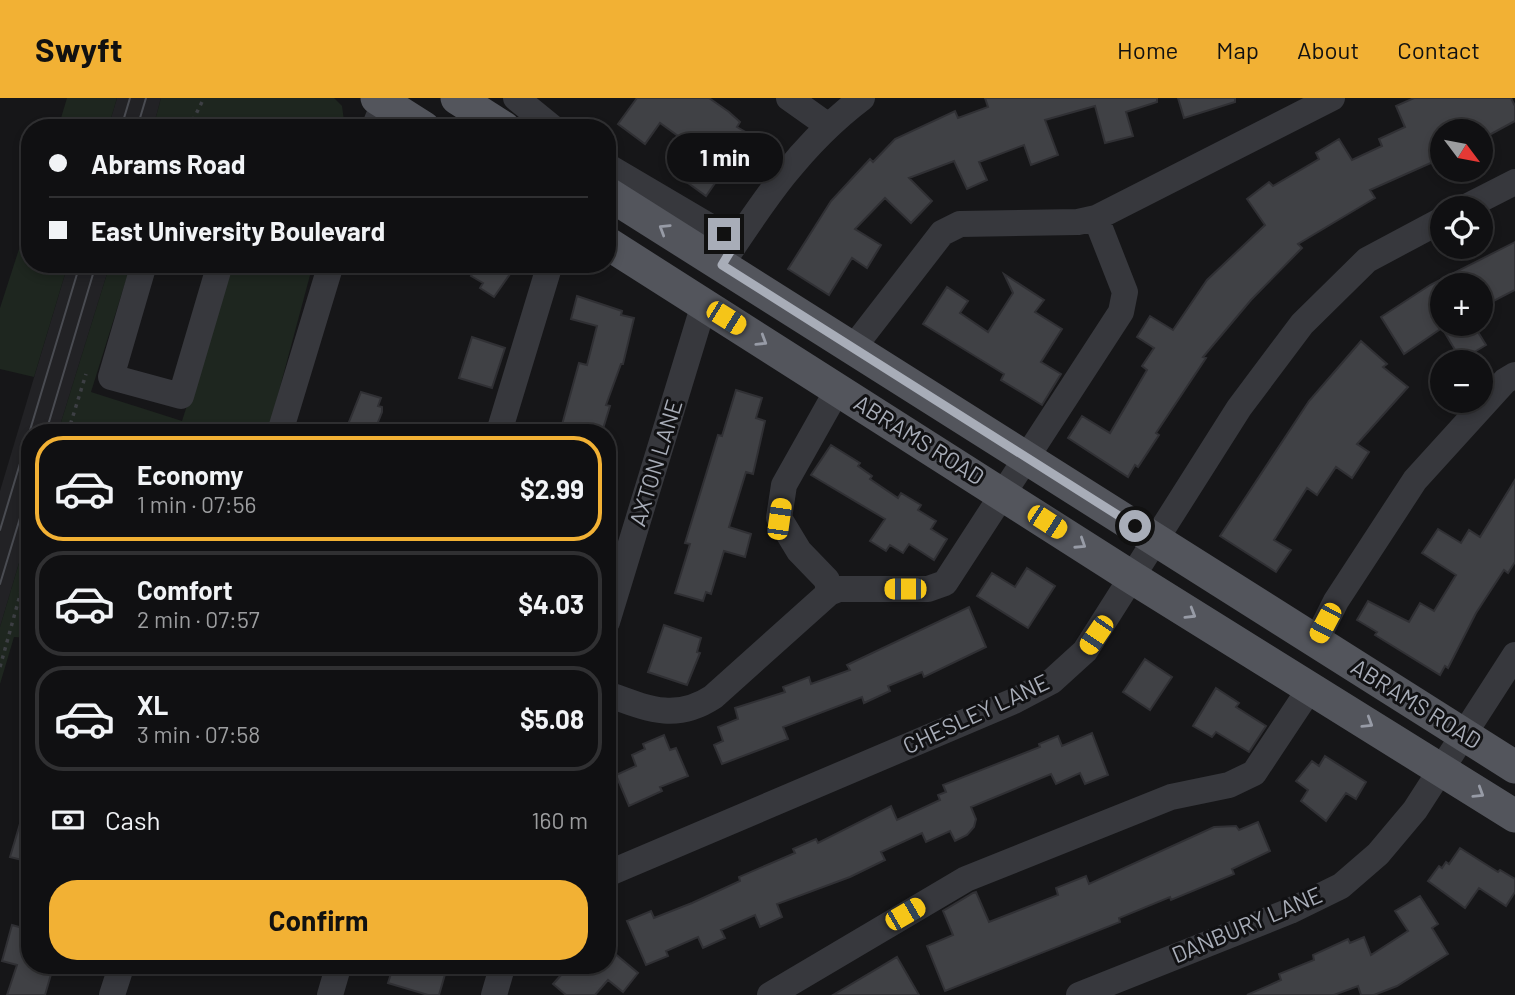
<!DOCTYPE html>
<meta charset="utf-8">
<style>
body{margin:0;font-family:Barlow,sans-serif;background:#1e1e20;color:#f1f3f6;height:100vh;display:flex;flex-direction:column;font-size:26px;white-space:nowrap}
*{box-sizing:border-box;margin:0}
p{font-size:23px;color:#9c9d9f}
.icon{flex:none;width:38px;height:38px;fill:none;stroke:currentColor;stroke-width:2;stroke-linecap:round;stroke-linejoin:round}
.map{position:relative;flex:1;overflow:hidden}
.side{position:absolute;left:21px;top:326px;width:595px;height:550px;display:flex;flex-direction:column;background:#101012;border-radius:28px;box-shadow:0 4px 10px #0003,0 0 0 2px #303032}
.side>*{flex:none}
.top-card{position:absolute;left:21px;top:21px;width:595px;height:154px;border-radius:28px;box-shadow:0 4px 10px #0003,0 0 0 2px #303032;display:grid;align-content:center;height:154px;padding:0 28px;background:#101012}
.needle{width:46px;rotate:122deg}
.controls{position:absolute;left:1430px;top:21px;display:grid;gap:14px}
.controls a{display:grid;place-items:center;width:63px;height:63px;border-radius:50%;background:#101012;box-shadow:0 4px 10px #0003,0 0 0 2px #303032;font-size:35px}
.end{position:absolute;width:32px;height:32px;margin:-16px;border:9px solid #a8adb8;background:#111;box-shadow:0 0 0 4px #111}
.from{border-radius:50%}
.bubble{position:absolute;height:49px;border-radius:24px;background:#101012;box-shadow:0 4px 10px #0003,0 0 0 2px #303032;font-size:23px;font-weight:700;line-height:49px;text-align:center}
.car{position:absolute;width:21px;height:42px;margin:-21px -10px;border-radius:9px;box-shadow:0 0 5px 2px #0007;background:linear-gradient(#f5c518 24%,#345 0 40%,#f5c518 0 76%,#345 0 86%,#f5c518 0)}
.top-card b{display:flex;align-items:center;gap:24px;height:66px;font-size:26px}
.top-card b+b{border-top:2px solid #303032}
.top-card i{width:18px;height:18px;background:#f1f3f6}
ul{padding:12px 0 0;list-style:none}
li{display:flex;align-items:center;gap:21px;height:105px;margin:0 14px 10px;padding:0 14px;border:4px solid #303032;border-radius:28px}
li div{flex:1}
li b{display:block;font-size:26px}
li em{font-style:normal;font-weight:700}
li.active{border-color:#f2b134}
li>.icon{width:63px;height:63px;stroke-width:1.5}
.pay{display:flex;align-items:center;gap:18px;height:77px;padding:0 28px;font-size:26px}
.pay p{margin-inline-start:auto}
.action{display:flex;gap:14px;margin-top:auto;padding:14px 28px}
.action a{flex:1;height:80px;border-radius:28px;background:#f2b134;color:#111;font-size:28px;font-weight:700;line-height:80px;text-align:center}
header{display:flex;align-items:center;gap:42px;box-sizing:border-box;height:98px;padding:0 35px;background:#f2b134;color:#111}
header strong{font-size:33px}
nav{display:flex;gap:38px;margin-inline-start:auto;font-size:24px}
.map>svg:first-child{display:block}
.built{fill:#222225}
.green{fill:#1e261f}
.building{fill:#404145;stroke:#303034;stroke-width:2}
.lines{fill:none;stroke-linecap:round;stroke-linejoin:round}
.path{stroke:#3d3f44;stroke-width:3.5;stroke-dasharray:3.5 5;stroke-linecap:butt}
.minor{stroke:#37383d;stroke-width:26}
.major{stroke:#53555c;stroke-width:33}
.tram{stroke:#4a4c52;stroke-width:2}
.oneway{stroke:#979ba6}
.route{stroke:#a8adb8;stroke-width:9}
.labels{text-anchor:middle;stroke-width:6;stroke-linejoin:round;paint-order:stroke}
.street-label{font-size:23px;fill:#a8adb8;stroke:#111113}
</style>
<header>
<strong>Swyft</strong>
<nav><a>Home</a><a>Map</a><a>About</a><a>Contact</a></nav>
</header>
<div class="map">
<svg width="1515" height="897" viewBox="0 0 1515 897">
<rect width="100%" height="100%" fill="#161618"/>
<path class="built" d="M117,0H161L153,30H108Z
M68,166H110L58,334H30V428L0,529V393Z"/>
<path class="green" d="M67,0H117L108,30H58Z
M161,0H334L342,8L345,30H153Z
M30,117V166H68L34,279L0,271V210Z
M110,166H131L91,294L182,323L232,166H313L268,334H58Z
M30,428V540L14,539L0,586V529Z"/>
<path class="building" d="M637,0H709L729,14L740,24L737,29L749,36L706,98L677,77L696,51L660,25L645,46L618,26Z
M985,0H1157V4L1126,14L1133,38L1105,45L1095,8L1045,22L1058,57L1031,67L1024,47L979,64L987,82L967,91L954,63L909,80L932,103L911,125L885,100L855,131L881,147L867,170L852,160L829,197L788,171L831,103L870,61L873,64L895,41L955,13L958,20L988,9Z
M1178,0H1235V4L1184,20Z
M1414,0H1511L1515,8V23L1480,42V33H1442V60L1370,92L1375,100L1298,146L1302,150L1251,202L1203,259L1206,260L1156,335L1159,337L1138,369L1135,367L1128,379L1068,340L1082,318L1110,335L1147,272L1142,268L1154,250L1137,239L1150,218L1173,232L1207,182L1265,127L1247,101L1269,84L1273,88L1319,61L1316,55L1339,41L1352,62L1382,48L1379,41L1405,29L1396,8Z
M1515,144V192L1480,210V187H1442V226H1473L1486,247L1461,262L1442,230L1404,256L1381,219L1430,187Z
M478,166H517L494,199L480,190L483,185L471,178Z
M1004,176L1044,202L1035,214L1062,231L1041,264L1061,276L1042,307L1001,282L1004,276L923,226L947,189L968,203L960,215L988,234L1013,195Z
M577,198L622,213L621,217L634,220L623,266H621L606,307L610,308L602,334H560L579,265L587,267L597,228L571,221Z
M472,239L505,250L492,290L459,280Z
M1361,243L1387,266L1383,269L1408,289L1357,346L1369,354L1352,380L1336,369L1317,397L1307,390L1274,442L1291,452L1276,474L1220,438L1309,303Z
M736,292L762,300L756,320L765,323L753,376L746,374L729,429L751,436L745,459L724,453L711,496L706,494L703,503L675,495L690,446L685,445L718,337L722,338Z
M361,294L381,300L378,308L382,309V314L374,334H345Z
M831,347L860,365L858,368L872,378L870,381L898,400L901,395L921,407L918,412L936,423L931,431L947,441L934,462L909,446L903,455L890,447L886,453L870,443L885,421L811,377Z
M1515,382V464L1508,475L1504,472L1476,515L1448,570L1445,568L1440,577L1375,537L1377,534L1357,522L1368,503L1409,524L1420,505L1434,513L1456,477L1422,455L1438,431L1461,445L1469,432L1480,439Z
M1027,470L1055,488L1028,530L977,498L992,475L1015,489Z
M969,509L986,549L924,579L922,574L888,588L890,593L864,605L862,599L783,629L788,641L722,666L714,647L723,643L718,629L738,621L735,610L785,594L783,589L809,579L811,586L850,572L847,567Z
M664,527L701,540L697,554L700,555L687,587L648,574Z
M1145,561L1172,579L1150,612L1123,594Z
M1216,590L1239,605L1236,609L1266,628L1249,654L1216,634L1212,639L1193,628Z
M1092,635L1108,677L1085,686L1080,675L1056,686L1051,676L971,709L976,721L974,729L967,737L955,743L950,733L926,744L922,735L881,754L885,762L850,779L777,806L782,819L760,829L755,817L721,832L725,840L703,850L698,839L666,853L668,858L646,867L627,823L651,813L654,820L692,805L740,783L739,779L795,755L793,751L816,741L818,745L891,708L897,722L940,702L938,697L946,694L943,687L1040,649L1039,646L1058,638L1062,648Z
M664,637L670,652L676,650L688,678L660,689L662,693L629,708L616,677L636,668L632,657L645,651L643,646Z
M1325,658L1366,684L1356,701L1346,695L1326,723L1301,703L1308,692L1296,683L1312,663L1319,668Z
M25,709H30V764L10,759Z
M1258,724L1270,753L1232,771L1234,776L1171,802L1170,799L1119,820L1120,824L945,893L927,848L953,837L943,813L973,795L976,794L989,824L1058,797L1056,790L1086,778L1089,786L1214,729L1236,728L1239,732Z
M1460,750L1498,774L1500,772L1515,781V794L1506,808L1479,790L1465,810L1428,783L1439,768L1442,770L1446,764L1449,766Z
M1420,798L1438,826L1432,830L1448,856L1397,888L1374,897H1361L1358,888L1334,897H1247L1281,882L1279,876L1314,862L1313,857L1348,841L1350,845L1364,839L1371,857L1408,833L1395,813Z
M12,827L30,832V866H54L45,897H7L17,867L2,863Z
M607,849L638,875L623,894L608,882L595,897H566L553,886L571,866H607Z
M897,859L919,897H833Z
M394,866H448L439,897H428L388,885Z"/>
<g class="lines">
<path class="path" d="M189,30L204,0
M68,334L86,276
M0,569L30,461"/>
<path class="minor" d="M516,0L553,30
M789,0L827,27
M374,30L386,0
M607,68L736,144
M1464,110L1515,84
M144,166L111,279L181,298L220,166
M721,167C763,103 801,46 862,0
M853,250L942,135L960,126L1078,124L1096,120L1332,0
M280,334L331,166
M499,334L550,166
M829,495L827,482L799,453L779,420L784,387L838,291
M607,524L704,206
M1316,543L1336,503L1415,382L1505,283L1515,277
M607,596C646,610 675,624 713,599L829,495L839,491H928L945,485L1121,214L1125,194L1096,120
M607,776L1014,603L1052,583L1085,553L1239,310L1302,226L1367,162L1442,122
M112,897L122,866
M330,897L339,866
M494,897L503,866
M770,897L966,781L1171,699L1229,687L1254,675L1311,589
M1079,897L1290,813L1341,788L1378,756L1415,712L1515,557"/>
<path class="major" d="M377,0L424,30
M457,0L504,30
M607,95L1515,669
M607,145L1133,480L1515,718"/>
<path class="tram" d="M121,30L130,0
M137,30L146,0
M46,334L96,166
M0,432L80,166
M0,486L30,387"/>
</g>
<defs><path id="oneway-chevron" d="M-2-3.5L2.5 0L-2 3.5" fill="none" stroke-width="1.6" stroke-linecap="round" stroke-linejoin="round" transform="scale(1.75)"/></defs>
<g class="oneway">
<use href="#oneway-chevron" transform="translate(664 131) rotate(-148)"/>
<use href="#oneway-chevron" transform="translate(762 243) rotate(32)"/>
<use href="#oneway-chevron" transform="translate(1081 446) rotate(33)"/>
<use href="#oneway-chevron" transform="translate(1191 516) rotate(31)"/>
<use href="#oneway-chevron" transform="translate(1368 625) rotate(32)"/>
<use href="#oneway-chevron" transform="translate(1479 695) rotate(32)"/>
</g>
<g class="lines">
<path class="route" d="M724,136L736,144L722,167L1135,428"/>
</g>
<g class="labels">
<g class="street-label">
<text transform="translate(919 342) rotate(32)" y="8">ABRAMS ROAD</text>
<text transform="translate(656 365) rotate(-73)" y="8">AXTON LANE</text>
<text transform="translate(1416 606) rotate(32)" y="8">ABRAMS ROAD</text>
<text transform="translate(976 616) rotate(-25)" y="8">CHESLEY LANE</text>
<text transform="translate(1247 827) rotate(-23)" y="8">DANBURY LANE</text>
</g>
</g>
</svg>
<div class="controls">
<a><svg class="needle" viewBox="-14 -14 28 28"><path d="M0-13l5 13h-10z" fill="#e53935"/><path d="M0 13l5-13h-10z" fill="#9c9d9f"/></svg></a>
<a><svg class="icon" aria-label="locate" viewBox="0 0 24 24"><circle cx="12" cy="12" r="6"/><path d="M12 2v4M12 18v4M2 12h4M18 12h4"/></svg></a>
<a>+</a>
<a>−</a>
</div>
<i class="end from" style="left:1135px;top:428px"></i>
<i class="end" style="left:724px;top:136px"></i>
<div class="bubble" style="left:667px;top:35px;width:116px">1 min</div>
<i class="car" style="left:726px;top:220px;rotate:122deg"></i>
<i class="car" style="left:779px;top:421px;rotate:8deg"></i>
<i class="car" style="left:1047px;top:424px;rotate:123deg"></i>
<i class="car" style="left:905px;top:491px;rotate:270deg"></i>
<i class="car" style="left:1325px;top:525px;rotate:208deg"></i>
<i class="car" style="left:1096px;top:537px;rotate:214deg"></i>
<i class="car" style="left:905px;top:816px;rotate:60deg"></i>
<div class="top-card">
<b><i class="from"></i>Abrams Road</b>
<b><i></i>East University Boulevard</b>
</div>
<section class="side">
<ul>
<li class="active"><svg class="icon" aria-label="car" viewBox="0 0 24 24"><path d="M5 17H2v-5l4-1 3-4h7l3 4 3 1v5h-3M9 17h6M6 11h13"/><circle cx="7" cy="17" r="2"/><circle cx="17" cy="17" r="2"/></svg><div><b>Economy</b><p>1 min · 07:56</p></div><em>$2.99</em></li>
<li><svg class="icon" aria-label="car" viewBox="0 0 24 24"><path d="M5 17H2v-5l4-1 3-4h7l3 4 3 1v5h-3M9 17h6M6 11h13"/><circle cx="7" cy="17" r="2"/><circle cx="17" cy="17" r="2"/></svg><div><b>Comfort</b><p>2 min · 07:57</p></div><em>$4.03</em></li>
<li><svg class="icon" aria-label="car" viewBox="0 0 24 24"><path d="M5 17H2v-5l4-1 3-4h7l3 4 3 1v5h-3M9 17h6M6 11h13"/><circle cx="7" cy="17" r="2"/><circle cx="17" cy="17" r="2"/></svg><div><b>XL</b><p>3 min · 07:58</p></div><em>$5.08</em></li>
</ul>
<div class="pay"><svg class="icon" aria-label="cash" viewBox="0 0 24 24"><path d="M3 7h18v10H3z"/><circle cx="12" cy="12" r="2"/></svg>Cash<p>160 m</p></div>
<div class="action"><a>Confirm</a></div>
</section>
</div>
